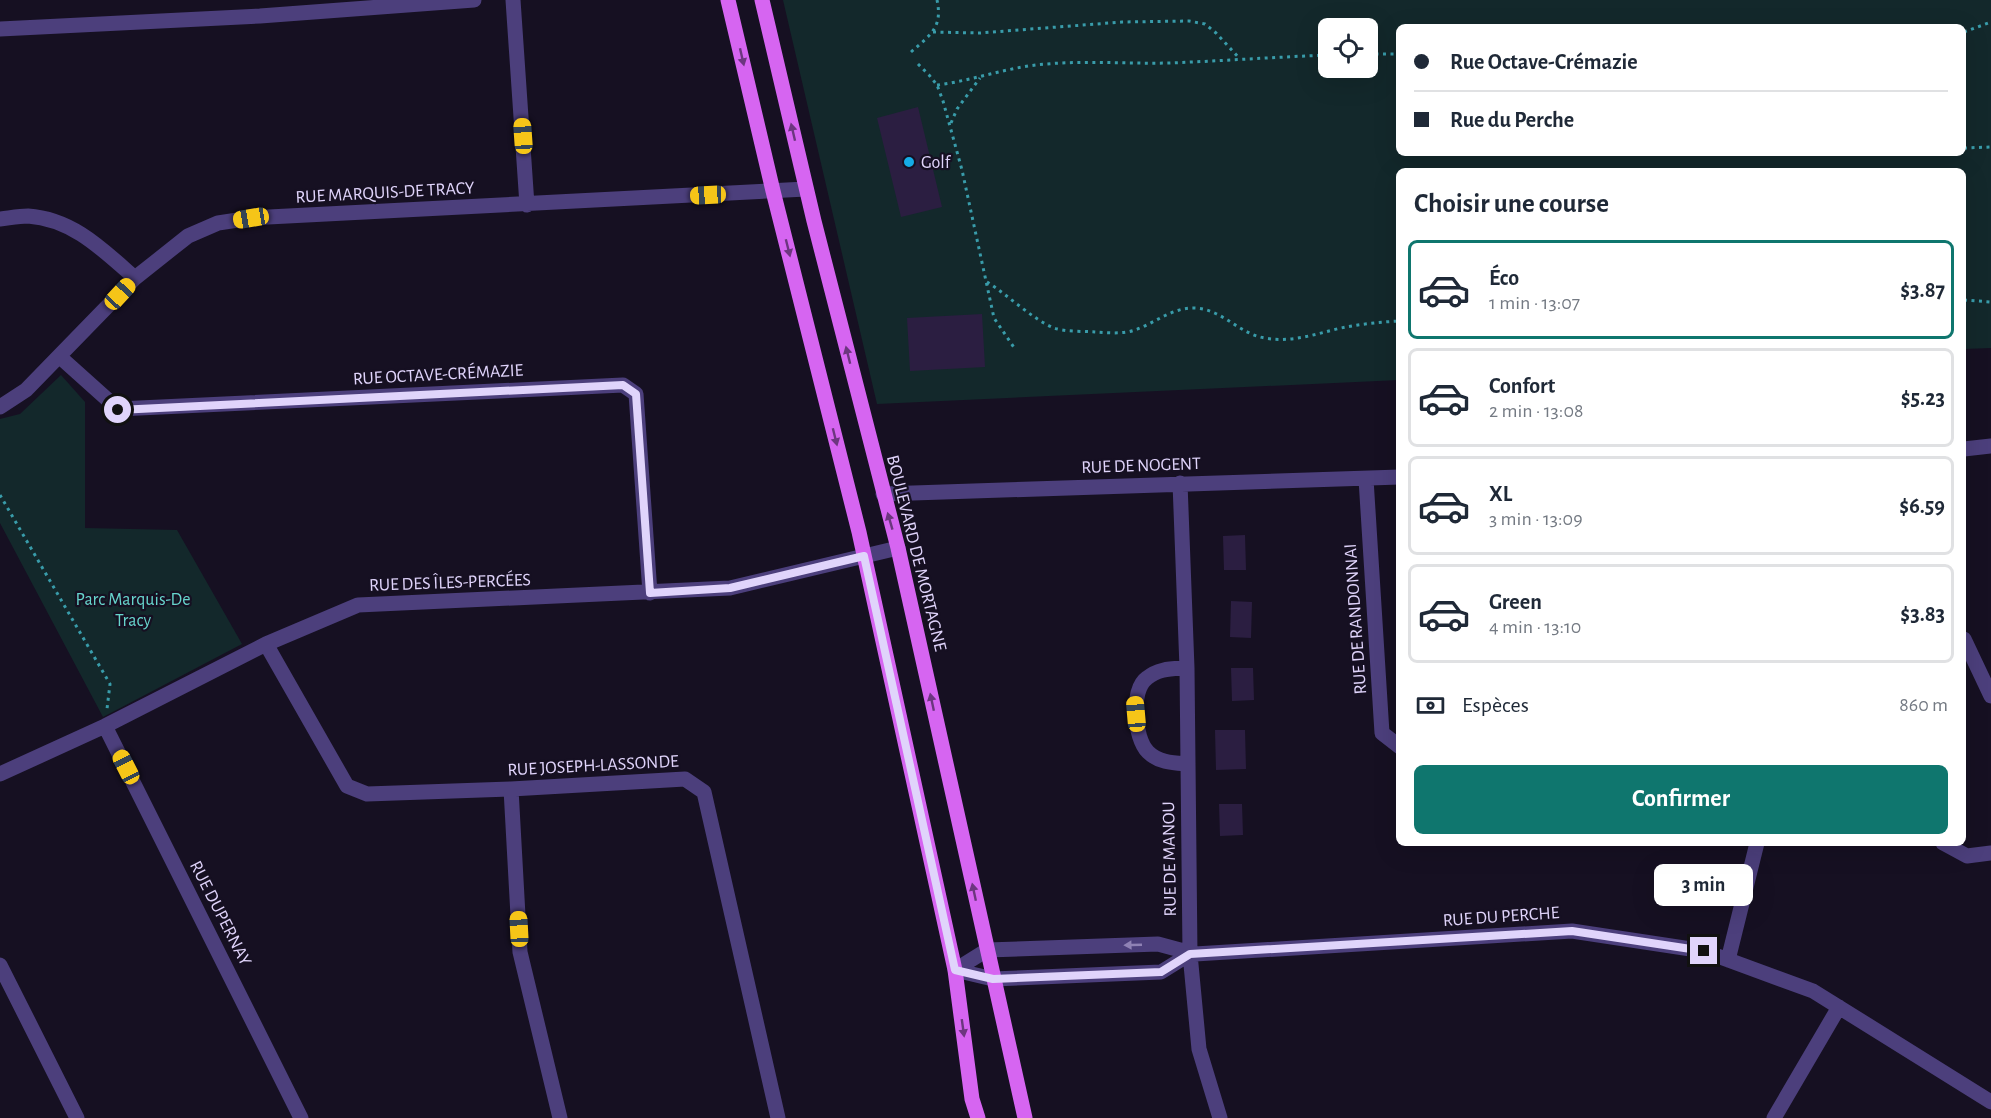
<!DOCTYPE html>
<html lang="fr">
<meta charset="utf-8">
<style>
body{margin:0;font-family:"Alegreya Sans",sans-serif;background:#f2f2f3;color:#1f2937;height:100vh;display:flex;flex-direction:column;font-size:22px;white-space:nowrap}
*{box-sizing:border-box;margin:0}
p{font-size:20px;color:#747a83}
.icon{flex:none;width:33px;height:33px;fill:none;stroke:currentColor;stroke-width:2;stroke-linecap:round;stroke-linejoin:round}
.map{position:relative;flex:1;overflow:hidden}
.side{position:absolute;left:1396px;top:168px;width:570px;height:678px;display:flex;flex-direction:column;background:#fff;border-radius:9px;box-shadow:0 6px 24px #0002}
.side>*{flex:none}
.guide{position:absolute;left:1396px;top:24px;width:570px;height:132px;border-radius:9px;box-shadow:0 6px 24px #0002;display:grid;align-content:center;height:132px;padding:0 18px;background:#fff}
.controls{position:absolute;left:1318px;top:18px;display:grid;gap:12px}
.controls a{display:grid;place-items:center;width:60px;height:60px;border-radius:9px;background:#fff;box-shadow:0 6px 24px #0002;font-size:30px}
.end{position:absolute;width:27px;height:27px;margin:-14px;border:8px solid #e0d4fb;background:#111;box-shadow:0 0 0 3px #111}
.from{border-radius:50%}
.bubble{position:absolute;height:42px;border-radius:9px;background:#fff;box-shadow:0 6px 24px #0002;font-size:20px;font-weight:600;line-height:42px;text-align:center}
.car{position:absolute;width:18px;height:36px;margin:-18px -9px;border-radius:8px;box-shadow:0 0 4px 2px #0007;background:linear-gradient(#f5c518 24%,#345 0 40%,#f5c518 0 76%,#345 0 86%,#f5c518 0)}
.guide b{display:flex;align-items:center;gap:21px;height:57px;font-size:22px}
.guide b+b{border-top:2px solid #e0e1e3}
.guide i{width:15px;height:15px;background:#1f2937}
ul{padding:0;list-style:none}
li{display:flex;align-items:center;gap:18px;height:99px;margin:0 12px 9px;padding:0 6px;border:3px solid #e0e1e3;border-radius:9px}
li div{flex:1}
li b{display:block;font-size:22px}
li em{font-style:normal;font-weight:600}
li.on{border-color:#0f766e}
li>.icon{width:54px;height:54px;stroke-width:1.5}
h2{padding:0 18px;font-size:27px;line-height:72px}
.pay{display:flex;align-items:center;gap:15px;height:66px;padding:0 18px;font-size:22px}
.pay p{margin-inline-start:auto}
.button{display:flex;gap:12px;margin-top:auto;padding:12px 18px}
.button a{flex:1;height:69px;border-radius:9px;background:#0f766e;color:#fff;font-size:24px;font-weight:600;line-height:69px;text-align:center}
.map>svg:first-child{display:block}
.green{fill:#13282b;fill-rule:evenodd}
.building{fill:#2b1e41}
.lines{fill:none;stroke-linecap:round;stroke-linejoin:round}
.path{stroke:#399caa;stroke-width:3;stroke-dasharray:3 4.5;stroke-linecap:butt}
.minor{stroke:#4c3f7c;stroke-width:15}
.major{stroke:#d665f1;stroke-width:15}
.oneway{fill:#6c367f}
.oneway2{fill:#8f82b5}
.route{stroke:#e0d4fb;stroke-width:8}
.poi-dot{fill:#15ace7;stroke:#161022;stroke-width:2}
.labels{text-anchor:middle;stroke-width:4.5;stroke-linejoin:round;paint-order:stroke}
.poi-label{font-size:18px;fill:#e0d4fb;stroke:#161022;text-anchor:start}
.street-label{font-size:18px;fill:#e0d4fb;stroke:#161022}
.park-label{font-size:18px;fill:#67d5cd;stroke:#161022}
</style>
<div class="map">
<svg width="1991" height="1118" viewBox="0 0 1991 1118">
<rect width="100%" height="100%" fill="#161022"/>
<path class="green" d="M783,0H1991V348L1964,349V171H1400L1399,380L877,404ZM1400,27H1964V153H1400ZM1329,28H1368V68H1329Z
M61,375L85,402V528L177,530L242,644L103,717L0,523V419L20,414Z"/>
<path class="building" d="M918,107L942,207L901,217L877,118Z
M982,314L985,367L910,371L907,318Z
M1245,535L1246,570H1224L1223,536Z
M1231,601L1252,602L1251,638L1230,637Z
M1231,668H1253L1254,700L1232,701Z
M1215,730H1245L1246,769L1216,770Z
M1219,804H1242L1243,835L1220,836Z"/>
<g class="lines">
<path class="path" d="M933,32L980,33L1122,22L1189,21L1205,24L1216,33L1240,59
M1964,32L1991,22
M911,52C930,35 943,28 937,0
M1368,54H1400
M918,64L929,75L937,85L943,101L962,170L994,318L1015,349
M937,85C970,81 1002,69 1036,65C1080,60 1124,64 1169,63C1222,61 1275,57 1329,55
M951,123L957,109L980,78
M1964,148L1991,147
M987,282C1008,295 1032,319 1054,328C1066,332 1082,331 1095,332C1108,333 1123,334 1135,330C1155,323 1173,307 1195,308C1222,309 1239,334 1265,338C1292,343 1315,334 1341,328C1360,324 1380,322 1400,321
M1964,300L1991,302
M0,495L110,684L107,709"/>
<path class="minor" d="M513,0L527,205
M0,29L260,16L474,0
M0,219C9,218 19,216 28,216C73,219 103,250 135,278
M60,357L118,409L623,385L636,394L650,593
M0,407L26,390L135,278L188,236L218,223L251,218L806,189
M1964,449L1991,446
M1366,479L1382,733L1400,747
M1180,483L1187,668L1190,954L1199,1049L1220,1118
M883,494L1400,477
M1964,639L1991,696
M266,644L347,786L367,794L511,789L685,779L704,792L778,1118
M1187,668C1172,669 1159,668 1147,678C1130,690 1134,738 1148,752C1159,763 1174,763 1188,764
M105,726L301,1118
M0,774L105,726L266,644L358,605L730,588L898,548
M511,789L520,952L560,1118
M1943,843L1967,856L1991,853
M1728,960L1757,843
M0,965L77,1118
M955,970L987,950L1158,944L1195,954L1572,931L1704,951L1813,991L1991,1102
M955,970L993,979L1161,972L1190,954
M1774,1118L1839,1007"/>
<path class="major" d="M728,0L773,191L859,532L955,970L972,1099L978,1118
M762,0L814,221L898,548L1025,1118"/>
</g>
<defs><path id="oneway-solid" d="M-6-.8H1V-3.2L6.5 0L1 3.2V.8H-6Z" transform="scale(1.5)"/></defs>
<g class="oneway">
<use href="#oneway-solid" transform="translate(742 57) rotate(77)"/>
<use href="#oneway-solid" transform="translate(793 132) rotate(-103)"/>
<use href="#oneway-solid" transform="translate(788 248) rotate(76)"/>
<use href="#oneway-solid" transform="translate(848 355) rotate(-104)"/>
<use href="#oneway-solid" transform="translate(835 437) rotate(76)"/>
<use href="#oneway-solid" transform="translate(890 521) rotate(-106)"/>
<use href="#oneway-solid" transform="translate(932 702) rotate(-102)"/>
<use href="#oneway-solid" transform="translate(974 892) rotate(-102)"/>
<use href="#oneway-solid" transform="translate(963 1028) rotate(82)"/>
</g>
<use class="oneway2" href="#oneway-solid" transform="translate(1133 945) rotate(178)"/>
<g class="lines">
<path class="route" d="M118,410L623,385L636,394L650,593L730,588L864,556L955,970L993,979L1161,972L1190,954L1572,931L1704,951"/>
</g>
<circle class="poi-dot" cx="909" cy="162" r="6"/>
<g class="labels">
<g class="poi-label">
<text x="921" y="168">Golf</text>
</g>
<g class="street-label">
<text transform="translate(385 192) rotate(-3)" y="6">RUE MARQUIS-DE TRACY</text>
<text transform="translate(438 374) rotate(-3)" y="6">RUE OCTAVE-CRÉMAZIE</text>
<text transform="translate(1141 465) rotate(-2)" y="6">RUE DE NOGENT</text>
<text transform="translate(917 553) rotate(76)" y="6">BOULEVARD DE MORTAGNE</text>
<text transform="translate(450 582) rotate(-2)" y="6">RUE DES ÎLES-PERCÉES</text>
<text transform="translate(1355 619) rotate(-94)" y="6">RUE DE RANDONNAI</text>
<text transform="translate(593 765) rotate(-3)" y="6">RUE JOSEPH-LASSONDE</text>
<text transform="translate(1169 859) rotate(-91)" y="6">RUE DE MANOU</text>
<text transform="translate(221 913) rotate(63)" y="6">RUE DUPERNAY</text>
<text transform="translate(1501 916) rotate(-4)" y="6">RUE DU PERCHE</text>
</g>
<g class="park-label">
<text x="133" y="605">Parc Marquis-De<tspan x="133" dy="21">Tracy</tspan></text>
</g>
</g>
</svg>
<div class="controls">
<a><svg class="icon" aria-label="locate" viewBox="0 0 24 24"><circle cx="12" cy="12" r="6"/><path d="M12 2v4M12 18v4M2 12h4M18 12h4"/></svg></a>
</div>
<i class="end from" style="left:118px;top:410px"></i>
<i class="end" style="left:1704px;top:951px"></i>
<div class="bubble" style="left:1654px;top:864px;width:99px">3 min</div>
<i class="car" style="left:523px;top:136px;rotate:356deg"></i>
<i class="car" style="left:708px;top:195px;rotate:267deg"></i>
<i class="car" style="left:251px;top:218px;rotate:261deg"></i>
<i class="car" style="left:120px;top:294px;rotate:43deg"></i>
<i class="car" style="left:1136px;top:714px;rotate:355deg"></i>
<i class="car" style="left:126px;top:767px;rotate:333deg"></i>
<i class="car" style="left:519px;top:929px;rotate:357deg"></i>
<div class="guide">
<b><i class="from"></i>Rue Octave-Crémazie</b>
<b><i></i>Rue du Perche</b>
</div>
<section class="side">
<h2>Choisir une course</h2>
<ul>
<li class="on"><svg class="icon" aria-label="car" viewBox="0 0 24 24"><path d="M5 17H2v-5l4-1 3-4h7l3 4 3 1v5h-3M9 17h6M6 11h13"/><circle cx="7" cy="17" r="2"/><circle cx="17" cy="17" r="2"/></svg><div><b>Éco</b><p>1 min · 13:07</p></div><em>$3.87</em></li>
<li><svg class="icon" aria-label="car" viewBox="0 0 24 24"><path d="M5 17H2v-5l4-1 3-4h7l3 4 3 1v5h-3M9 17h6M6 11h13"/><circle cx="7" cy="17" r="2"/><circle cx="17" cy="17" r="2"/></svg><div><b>Confort</b><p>2 min · 13:08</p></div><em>$5.23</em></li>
<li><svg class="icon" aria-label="car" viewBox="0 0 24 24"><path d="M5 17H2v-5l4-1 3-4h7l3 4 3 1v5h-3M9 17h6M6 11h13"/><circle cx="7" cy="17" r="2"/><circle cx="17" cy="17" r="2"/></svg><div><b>XL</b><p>3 min · 13:09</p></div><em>$6.59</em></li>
<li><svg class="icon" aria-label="car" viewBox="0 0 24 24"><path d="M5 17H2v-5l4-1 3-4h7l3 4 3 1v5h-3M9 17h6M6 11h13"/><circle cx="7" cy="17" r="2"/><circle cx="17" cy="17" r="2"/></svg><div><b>Green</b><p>4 min · 13:10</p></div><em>$3.83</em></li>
</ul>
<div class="pay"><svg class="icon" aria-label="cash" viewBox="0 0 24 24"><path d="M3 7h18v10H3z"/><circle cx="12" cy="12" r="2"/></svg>Espèces<p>860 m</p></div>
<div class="button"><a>Confirmer</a></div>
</section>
</div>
